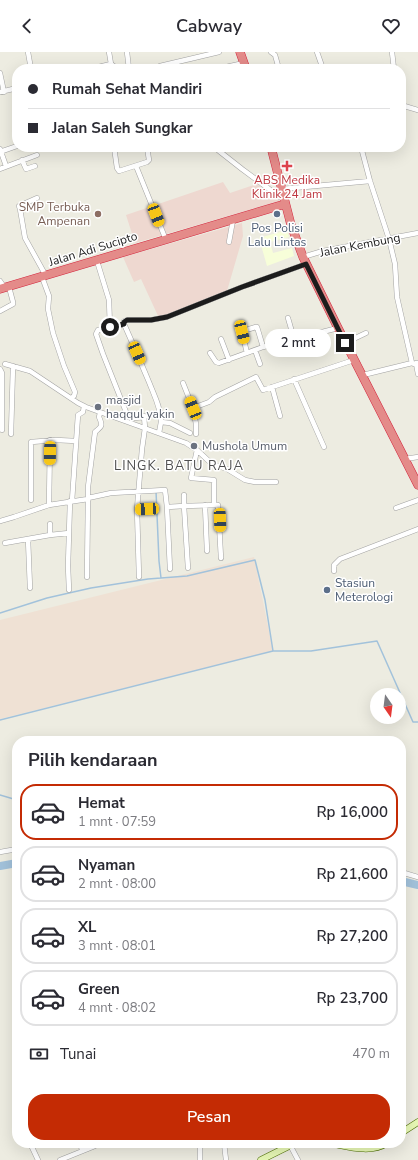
<!DOCTYPE html>
<html lang="id">
<meta charset="utf-8">
<style>
body{margin:0;font-family:"Nunito Sans",sans-serif;background:#f2f2f3;color:#2b2b33;height:100vh;display:flex;flex-direction:column;font-size:15px;white-space:nowrap}
*{box-sizing:border-box;margin:0}
p{font-size:13px;color:#7c7c81}
.icon{flex:none;width:22px;height:22px;fill:none;stroke:currentColor;stroke-width:2;stroke-linecap:round;stroke-linejoin:round}
.map{position:relative;flex:1;overflow:hidden}
.details{position:absolute;left:12px;top:684px;width:394px;height:412px;display:flex;flex-direction:column;background:#fff;border-radius:16px;box-shadow:0 4px 16px #0002}
.details>*{flex:none}
.guide{position:absolute;left:12px;top:12px;width:394px;height:88px;border-radius:16px;box-shadow:0 4px 16px #0002;display:grid;align-content:center;height:88px;padding:0 16px;background:#fff}
.needle{width:26px;rotate:166deg}
.buttons{position:absolute;left:370px;top:636px;display:grid;gap:8px}
.buttons a{display:grid;place-items:center;width:36px;height:36px;border-radius:50%;background:#fff;box-shadow:0 4px 16px #0002;font-size:20px}
.end{position:absolute;width:18px;height:18px;margin:-9px;border:5px solid #1c1c1c;background:#fff;box-shadow:0 0 0 2px #fff}
.from{border-radius:50%}
.bubble{position:absolute;height:28px;border-radius:14px;background:#fff;box-shadow:0 4px 16px #0002;font-size:13px;font-weight:600;line-height:28px;text-align:center}
.car{position:absolute;width:12px;height:24px;margin:-12px -6px;border-radius:5px;box-shadow:0 0 3px 1px #0007;background:linear-gradient(#f5c518 24%,#345 0 40%,#f5c518 0 76%,#345 0 86%,#f5c518 0)}
.guide b{display:flex;align-items:center;gap:14px;height:38px;font-size:15px}
.guide b+b{border-top:1px solid #e1e1e2}
.guide i{width:10px;height:10px;background:#2b2b33}
ul{padding:0;list-style:none}
li{display:flex;align-items:center;gap:12px;height:56px;margin:0 8px 6px;padding:0 8px;border:2px solid #e1e1e2;border-radius:16px}
li div{flex:1}
li b{display:block;font-size:15px}
li em{font-style:normal;font-weight:600}
li.on{border-color:#c42b04}
li>.icon{width:36px;height:36px;stroke-width:1.5}
h2{padding:0 16px;font-size:18px;line-height:48px}
.pay{display:flex;align-items:center;gap:10px;height:44px;padding:0 16px;font-size:15px}
.pay p{margin-inline-start:auto}
.primary-button{display:flex;gap:8px;margin-top:auto;padding:8px 16px}
.primary-button a{flex:1;height:46px;border-radius:16px;background:#c42b04;color:#fff;font-size:16px;font-weight:600;line-height:46px;text-align:center}
header{display:flex;justify-content:space-between;align-items:center;height:52px;padding:0 16px;background:#fff;font-size:18px;font-weight:600}
.map>svg:first-child{display:block}
.commercial{fill:#eed8d0}
.education{fill:#f7fed9}
.military{fill:#efe1d4}
.lines{fill:none;stroke-linecap:round;stroke-linejoin:round}
.stream{stroke:#a2c2db;stroke-width:1.5}
.river{stroke:#a2c2db;stroke-width:8}
.street-casing{stroke:#a3a3a3;stroke-width:5.5}
.secondary-casing{stroke:#4e6f06;stroke-width:7}
.highway-casing{stroke:#d3263e;stroke-width:9}
.street{stroke:#fff;stroke-width:4.5}
.secondary{stroke:#e7f8b5;stroke-width:6}
.highway{stroke:#e48b89;stroke-width:8}
.route{stroke:#1c1c1c;stroke-width:5}
.health-dot{fill:#e0444e;stroke:#fff;stroke-width:1.5}
.education-dot{fill:#8d6e63;stroke:#fff;stroke-width:1.5}
.service-dot{fill:#5c6f8a;stroke:#fff;stroke-width:1.5}
.worship-dot{fill:#6b7280;stroke:#fff;stroke-width:1.5}
.labels{text-anchor:middle;stroke-width:3;stroke-linejoin:round;paint-order:stroke}
.health-label{font-size:12px;fill:#be3a42;stroke:#fff}
.education-label{font-size:12px;fill:#785e54;stroke:#fff;text-anchor:end}
.service-label{font-size:12px;fill:#4e5e75;stroke:#fff}
.street-label{font-size:12px;fill:#1c1c1c;stroke:#fff}
.worship-label{font-size:12px;fill:#5b616d;stroke:#fff;text-anchor:start}
.neighbourhood-label{font-size:13px;letter-spacing:1px;fill:#4f4f4f;stroke:#fff}
</style>
<header><svg class="icon" aria-label="back" viewBox="0 0 24 24"><path d="M15 5l-7 7 7 7"/></svg>Cabway<svg class="icon" aria-label="heart" viewBox="0 0 24 24"><path d="M12 20l-8-8c-3-5 5-10 8-4 3-6 11-1 8 4z"/></svg></header>
<div class="map">
<svg width="418" height="1108" viewBox="0 0 418 1108">
<rect width="100%" height="100%" fill="#edece1"/>
<path class="commercial" d="M223,130L230,141L257,132L280,149L135,191L126,163Z
M242,171L243,184L227,239L159,266L141,227L134,230L123,205Z"/>
<path class="education" d="M287,178L289,185L270,190L273,201L292,196L294,204L267,214L259,186Z"/>
<path class="military" d="M254,505L273,599L0,667V568Z"/>
<g class="lines">
<path class="stream" d="M156,439L159,509L161,526L187,524L255,508L265,548L273,599
M0,561L47,546L91,536L148,527L161,526
M0,668L273,599H311L377,589L413,670H418
M0,743L17,748"/>
<path class="river" d="M0,814L17,811
M401,829L418,833"/>
<g class="street-casing">
<path id="street" d="M28,0L31,17
M109,0L111,12
M127,0L129,17
M271,0L275,3L279,17
M317,0L323,17
M392,0L394,17
M160,14L219,0
M90,17L111,12L118,17
M217,17L244,11
M0,21L4,40
M0,40L17,36
M401,53L418,58
M114,95L117,116L119,119L147,110L149,108L147,95
M214,95L242,117L284,148
M361,95L370,129L389,187L395,212L397,245L412,311
M0,97L6,114
M0,100L17,94
M22,108L26,117L35,114
M136,114L166,188
M0,117L37,103
M282,137L370,129
M37,146L19,154L20,157L25,186L46,224
M229,190L233,168
M303,205L323,199L418,181
M97,209L109,248L110,275
M42,225L49,244L48,257L53,281L64,314L75,340L74,344L71,346
M0,229L5,236
M0,259L13,252V250L9,235
M288,266L294,287
M124,272V269L127,268H151L167,265L242,235L306,212
M221,287L229,308
M345,291L366,281
M255,298L260,312
M210,301L216,310L219,311L263,295L338,276
M247,301L242,280L243,279L256,275H257L263,295
M416,311L418,322
M5,312L30,319L78,351L86,355L186,391L197,398L212,412L227,417L245,428L255,430H276
M0,317L2,321V378
M363,323L412,311L414,312L418,311
M294,327L324,395
M183,331L193,356L209,350L215,345L256,325L263,338L354,308
M272,335L280,364
M193,356L196,372V382
M160,361C150,363 137,368 128,365L103,302L96,282L98,278L124,272C133,292 141,311 149,330C154,343 161,356 161,370L170,371L190,381
M159,381L161,370
M11,382L13,314
M197,398L191,426L214,428V453
M405,407L418,405
M184,443V454L218,453L221,506
M88,446L111,441L165,438L167,455L184,454L188,516
M31,448V390L56,388L76,389
M72,449L78,363L83,360L84,354
M49,453L50,388
M205,453L207,499
M167,455L170,517
M396,456L418,448
M137,457H147
M0,469L14,465L49,453L88,447
M50,472V483
M28,487L30,536
M5,491L50,483L69,481
M334,519V513L340,507L418,477
M87,525L88,446V435L95,380C102,374 103,374 99,365L100,361
M139,525L137,457L142,397L145,376L144,364
M69,538L68,514L70,449
M0,800L17,797
M401,820L418,825
M30,1091L38,1108
M80,1091L82,1098
M224,1091L226,1108
M290,1093L298,1108
M200,1095V1108
M60,1108L95,1094"/>
</g>
<g class="secondary-casing">
<path id="secondary" d="M401,1081L418,1070
M329,1091C347,1094 370,1102 387,1091
M261,1108L295,1091"/>
</g>
<g class="highway-casing">
<path id="highway" d="M240,0L246,17
M271,95L291,173L303,205L338,276L418,433
M0,237L285,152"/>
</g>
<use href="#street" class="street"/>
<use href="#secondary" class="secondary"/>
<use href="#highway" class="highway"/>
</g>
<g class="lines">
<path class="route" d="M110,275L124,272V270L127,268H151L167,265L242,235L306,212L345,291"/>
</g>
<path class="health-dot" d="M285 108h4v4h4v4h-4v4h-4v-4h-4v-4h4z"/>
<circle class="education-dot" cx="98" cy="162" r="4"/>
<g class="service-dot">
<circle cx="277" cy="162" r="4"/>
<circle cx="327" cy="538" r="4"/>
</g>
<g class="worship-dot">
<circle cx="98" cy="355" r="4"/>
<circle cx="194" cy="394" r="4"/>
</g>
<g class="labels">
<g class="health-label">
<text x="287" y="132">ABS Medika<tspan x="287" dy="14">Klinik 24 Jam</tspan></text>
</g>
<g class="education-label">
<text x="90" y="159">SMP Terbuka<tspan x="90" dy="14">Ampenan</tspan></text>
</g>
<g class="service-label">
<text x="277" y="180">Pos Polisi<tspan x="277" dy="14">Lalu Lintas</tspan></text>
<text x="335" y="535" text-anchor="start">Stasiun<tspan x="335" dy="14">Meterologi</tspan></text>
</g>
<g class="street-label">
<text transform="translate(360 193) rotate(-11)" y="4">Jalan Kembung</text>
<text transform="translate(93 197) rotate(-17)" y="4">Jalan Adi Sucipto</text>
</g>
<g class="worship-label">
<text x="106" y="352">masjid<tspan x="106" dy="14">haqqul yakin</tspan></text>
<text x="202" y="398">Mushola Umum</text>
</g>
<g class="neighbourhood-label">
<text x="179" y="418">LINGK. BATU RAJA</text>
</g>
</g>
</svg>
<div class="buttons">
<a><svg class="needle" viewBox="-14 -14 28 28"><path d="M0-13l5 13h-10z" fill="#e53935"/><path d="M0 13l5-13h-10z" fill="#7c7c81"/></svg></a>
</div>
<i class="end from" style="left:110px;top:275px"></i>
<i class="end" style="left:345px;top:291px"></i>
<div class="bubble" style="left:265px;top:277px;width:66px">2 mnt</div>
<i class="car" style="left:156px;top:163px;rotate:159deg"></i>
<i class="car" style="left:242px;top:280px;rotate:166deg"></i>
<i class="car" style="left:137px;top:301px;rotate:156deg"></i>
<i class="car" style="left:193px;top:356px;rotate:338deg"></i>
<i class="car" style="left:50px;top:401px;rotate:181deg"></i>
<i class="car" style="left:147px;top:457px;rotate:267deg"></i>
<i class="car" style="left:220px;top:468px;rotate:178deg"></i>
<div class="guide">
<b><i class="from"></i>Rumah Sehat Mandiri</b>
<b><i></i>Jalan Saleh Sungkar</b>
</div>
<section class="details">
<h2>Pilih kendaraan</h2>
<ul>
<li class="on"><svg class="icon" aria-label="car" viewBox="0 0 24 24"><path d="M5 17H2v-5l4-1 3-4h7l3 4 3 1v5h-3M9 17h6M6 11h13"/><circle cx="7" cy="17" r="2"/><circle cx="17" cy="17" r="2"/></svg><div><b>Hemat</b><p>1 mnt · 07:59</p></div><em>Rp 16,000</em></li>
<li><svg class="icon" aria-label="car" viewBox="0 0 24 24"><path d="M5 17H2v-5l4-1 3-4h7l3 4 3 1v5h-3M9 17h6M6 11h13"/><circle cx="7" cy="17" r="2"/><circle cx="17" cy="17" r="2"/></svg><div><b>Nyaman</b><p>2 mnt · 08:00</p></div><em>Rp 21,600</em></li>
<li><svg class="icon" aria-label="car" viewBox="0 0 24 24"><path d="M5 17H2v-5l4-1 3-4h7l3 4 3 1v5h-3M9 17h6M6 11h13"/><circle cx="7" cy="17" r="2"/><circle cx="17" cy="17" r="2"/></svg><div><b>XL</b><p>3 mnt · 08:01</p></div><em>Rp 27,200</em></li>
<li><svg class="icon" aria-label="car" viewBox="0 0 24 24"><path d="M5 17H2v-5l4-1 3-4h7l3 4 3 1v5h-3M9 17h6M6 11h13"/><circle cx="7" cy="17" r="2"/><circle cx="17" cy="17" r="2"/></svg><div><b>Green</b><p>4 mnt · 08:02</p></div><em>Rp 23,700</em></li>
</ul>
<div class="pay"><svg class="icon" aria-label="cash" viewBox="0 0 24 24"><path d="M3 7h18v10H3z"/><circle cx="12" cy="12" r="2"/></svg>Tunai<p>470 m</p></div>
<div class="primary-button"><a>Pesan</a></div>
</section>
</div>
